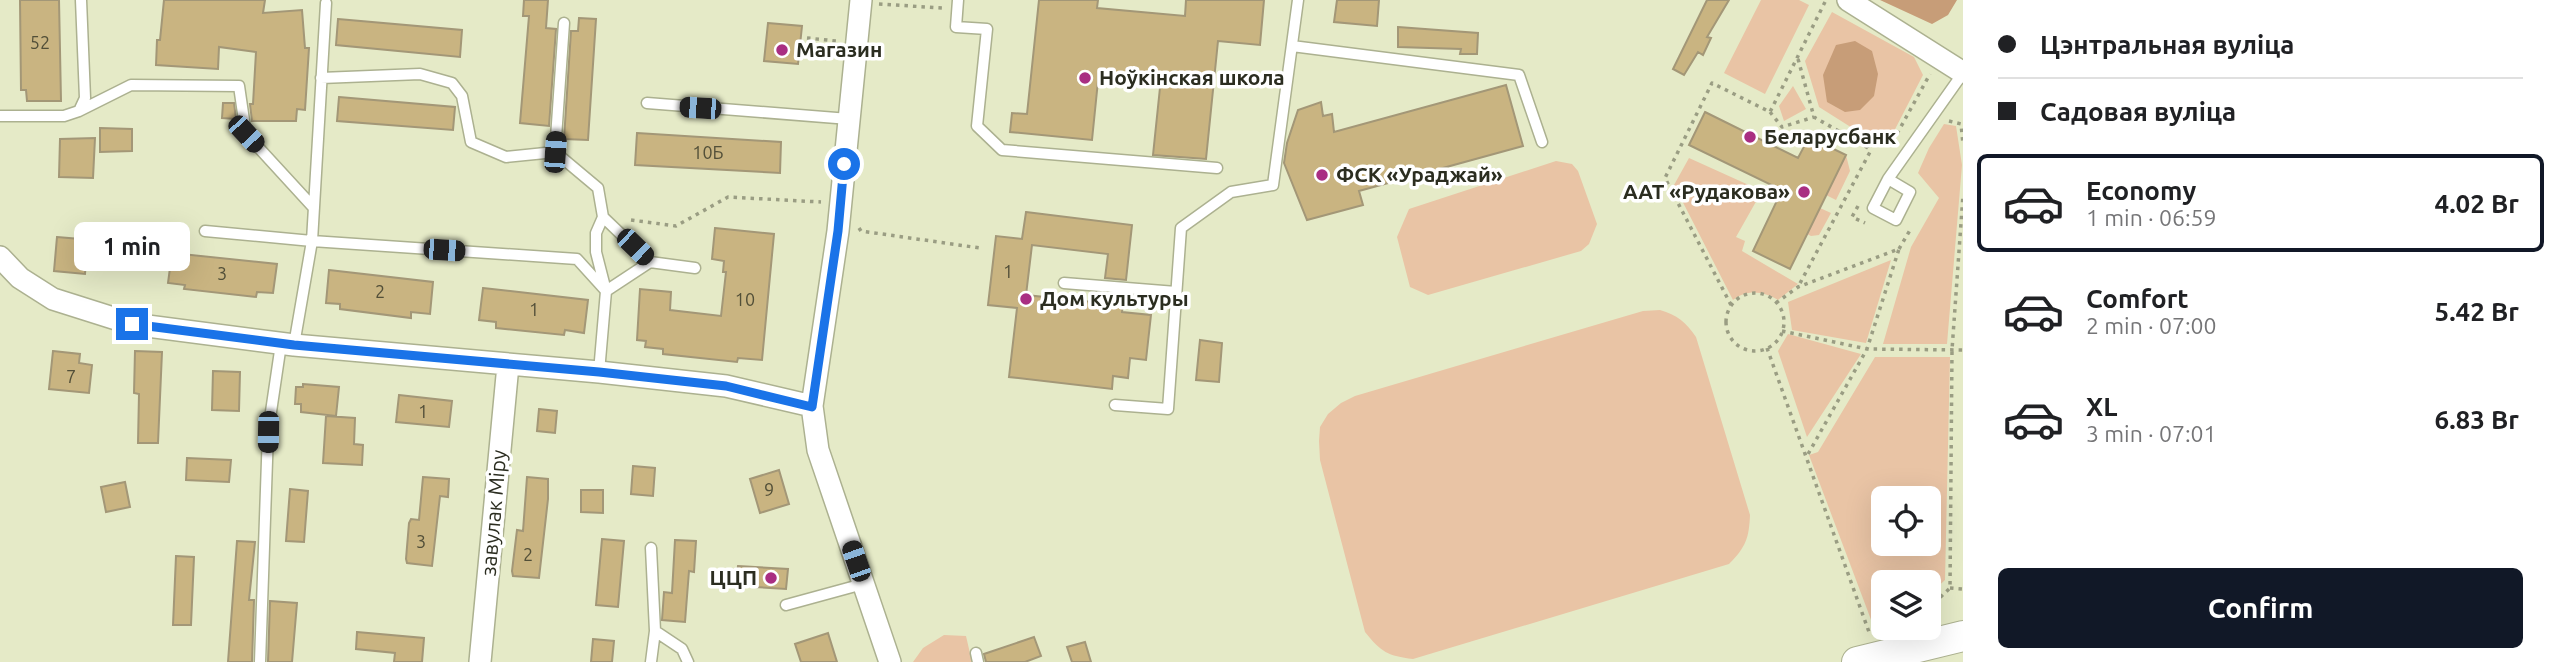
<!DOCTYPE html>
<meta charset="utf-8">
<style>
body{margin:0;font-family:Ubuntu,sans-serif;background:#f2f2f2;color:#202124;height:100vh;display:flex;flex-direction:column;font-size:26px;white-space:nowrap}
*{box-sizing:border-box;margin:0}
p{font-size:23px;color:#757577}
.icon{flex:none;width:38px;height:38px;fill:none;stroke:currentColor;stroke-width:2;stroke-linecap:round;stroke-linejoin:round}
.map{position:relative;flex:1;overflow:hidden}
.panel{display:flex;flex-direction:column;background:#fff;width:595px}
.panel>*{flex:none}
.hud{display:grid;align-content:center;height:154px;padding:0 35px;background:#fff}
.tools{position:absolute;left:1871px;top:486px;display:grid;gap:14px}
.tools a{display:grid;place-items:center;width:70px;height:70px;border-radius:10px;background:#fff;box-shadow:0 7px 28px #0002;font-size:35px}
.end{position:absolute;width:32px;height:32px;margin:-16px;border:9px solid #1a73e8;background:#fff;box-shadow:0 0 0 4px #fff}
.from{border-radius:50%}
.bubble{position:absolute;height:49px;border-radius:10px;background:#fff;box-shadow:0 7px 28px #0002;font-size:23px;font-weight:600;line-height:49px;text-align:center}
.car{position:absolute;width:21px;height:42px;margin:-21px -10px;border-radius:9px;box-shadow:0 0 5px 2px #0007;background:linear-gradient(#222 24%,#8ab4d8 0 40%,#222 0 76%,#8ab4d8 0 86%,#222 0)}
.hud b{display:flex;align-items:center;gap:24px;height:66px;font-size:26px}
.hud b+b{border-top:2px solid #e0e0e0}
.hud i{width:18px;height:18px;background:#202124}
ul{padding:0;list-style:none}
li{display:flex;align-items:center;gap:21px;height:98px;margin:0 14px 10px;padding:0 21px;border:4px solid transparent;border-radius:10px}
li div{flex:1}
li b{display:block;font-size:26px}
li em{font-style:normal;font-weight:600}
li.current{border-color:#111827}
li>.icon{width:63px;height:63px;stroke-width:1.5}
.action{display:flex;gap:14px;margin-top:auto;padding:14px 35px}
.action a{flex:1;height:80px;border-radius:10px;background:#111827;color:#fff;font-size:28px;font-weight:600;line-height:80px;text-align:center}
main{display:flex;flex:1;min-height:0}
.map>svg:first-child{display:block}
.green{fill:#e9c4a5;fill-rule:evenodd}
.forest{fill:#c79d78}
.building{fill:#c9b481;stroke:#a39777;stroke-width:2}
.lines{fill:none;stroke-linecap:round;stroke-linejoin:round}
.service-casing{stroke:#acb190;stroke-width:13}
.minor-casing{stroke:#acb190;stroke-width:24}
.secondary-casing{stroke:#acb190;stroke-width:32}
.path{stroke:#9a9d83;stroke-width:3.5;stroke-dasharray:3.5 5;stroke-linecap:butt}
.service{stroke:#fff;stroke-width:10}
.minor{stroke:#fff;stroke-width:21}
.secondary{stroke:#fff;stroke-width:30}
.route{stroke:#1a73e8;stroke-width:9}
.poi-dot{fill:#a92e82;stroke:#fff;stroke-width:2.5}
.labels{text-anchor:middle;stroke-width:7;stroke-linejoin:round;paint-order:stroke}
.number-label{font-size:18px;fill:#524f38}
.poi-label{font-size:21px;font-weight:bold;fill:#2b2d20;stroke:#fff;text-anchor:start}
.street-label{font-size:21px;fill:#2b2d20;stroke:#fff}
</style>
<main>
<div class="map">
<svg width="1963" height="662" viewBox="0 0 1963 662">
<rect width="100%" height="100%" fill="#e5eac7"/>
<path class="green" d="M1761,0H1799L1809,5L1765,94L1724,73Z
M1832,12L1914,57L1923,75L1890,139L1876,143L1819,107L1805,61Z
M1793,86L1806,109L1784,121L1779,106Z
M1944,124L1956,126L1962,165L1947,344H1883L1911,247L1939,198L1918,173L1929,148Z
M1846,155L1850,171L1836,200L1826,195Z
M1689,158L1762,191L1736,237L1745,241L1742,251L1798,284L1778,300C1763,291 1747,289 1733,300L1674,185Z
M1556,161L1572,164L1578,171L1597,224L1589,244L1581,251L1428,295L1410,287L1397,237L1409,209Z
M1820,208L1831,213L1819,235L1811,236L1807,234Z
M1891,260L1866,343L1792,330L1788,302Z
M1660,310C1677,315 1686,322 1696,337L1750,515C1749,538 1746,547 1729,564L1413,659C1388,656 1381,652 1365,632L1320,460L1319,441L1320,427L1328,414L1341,403L1355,396L1643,311Z
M1788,334L1861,354L1807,437L1778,351Z
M1875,357H1950L1945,580L1929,595L1928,583H1883V622L1873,625L1809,455L1818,452ZM1883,499H1928V544H1883Z
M944,635L966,636L972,662H913L923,648Z"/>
<path class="forest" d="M1880,0H1957L1948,15L1932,24Z
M1855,41L1872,51L1878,74L1874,96L1860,110L1845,112L1827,102L1823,75L1836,45Z"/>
<path class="building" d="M20,0H59L61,101H27L26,90H21Z
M164,0H265L263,13L302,10L305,48H309L305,110L297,109L296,121H252L250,104H253L256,52L219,47L218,69L156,65L157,40H160Z
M524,0H548L546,28L556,29L549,126L520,123L529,16H523Z
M1039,0H1098L1097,8L1185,16L1186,0H1264L1260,45L1218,41L1206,159L1153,155L1161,78L1099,71L1092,140L1010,132L1012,113L1027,114Z
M1337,0H1379L1377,26L1334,22Z
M1707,0H1729L1707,37L1711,38L1703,55L1698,52L1684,75L1673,69Z
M579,18L596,19L588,140L564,139L571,31H578Z
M338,19L462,30L460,57L336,45Z
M768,23L802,26L798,64L764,61Z
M1398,27L1478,33L1477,54H1460L1461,49L1398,47Z
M1506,85L1523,146L1359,191L1363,205L1307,220L1284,163L1287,143L1298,110L1321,102L1323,116L1332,114L1334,132Z
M339,97L455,107L453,130L337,121Z
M223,103H234L236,119L222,118Z
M1705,112L1798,158L1809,137L1846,155L1790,269L1753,251L1782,190L1689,145Z
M100,128L132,129V151L100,152Z
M637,133L781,142L780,173L635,165Z
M95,138L93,178L59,177L60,139Z
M1026,212L1132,225L1126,280L1105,278L1108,254L1032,245L1026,295L1102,303L1103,294L1124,296L1122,312L1151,315L1146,360L1130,358L1128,378L1113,376L1112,389L1009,377L1017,308L988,305L996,236L1022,239Z
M715,228L774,234L762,360L738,358L737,362L663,354V349L645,347L646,341L637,340L640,289L671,292L670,310L721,316L726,272H723L724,261L712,259Z
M57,237L80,239V248H87L85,274L54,271Z
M172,253L277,264L273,293L257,292L256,297L184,289L185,285L168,283Z
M329,270L433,282L430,314L411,312V318L340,309V304L326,303Z
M483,288L588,300L584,333L565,330L564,335L496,328V322L479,320Z
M1200,340L1222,343L1219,382L1196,380Z
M53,351L80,354L79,363L92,365L89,393L49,389Z
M135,351L162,352L158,443H138L139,394L134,393Z
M213,371L240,372L239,411L212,410Z
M303,384L339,387L336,416L301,412V404H295L296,387H303Z
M399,395L452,401L449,427L396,422Z
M539,409L557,411L555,433L537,431Z
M326,416L355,418L354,444L363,445L362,465L323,463Z
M187,458L231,460L229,482L186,480Z
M633,466L655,468L653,496L631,494Z
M779,470L789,504L760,513L750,479Z
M423,477L449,479L448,497L440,496L432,566L407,563L406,559L409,523L411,519L419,520Z
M527,477L548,479V499L539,578L513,576L512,571L517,530L523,531Z
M125,482L130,507L106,512L101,487Z
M290,489L308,491L304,542L286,541Z
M581,490H603V513L581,512Z
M602,539L624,541L618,607L596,605Z
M675,540L696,541L694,572L689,571L685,622L662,620L664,592L672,593Z
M237,541L255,542L249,600H254L252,662H228Z
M176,556L194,557L191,625H173Z
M738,566L788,569L786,589L755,587V583L736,581Z
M270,601L297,603L292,662H268Z
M357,632L424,638L422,662H394L395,653L356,649Z
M828,633L837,662H801L795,644Z
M1034,637L1041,656L1025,662H986L984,654Z
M593,639L614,641L612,662H591Z
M1085,642L1091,662H1072L1067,647Z"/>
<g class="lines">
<g class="service-casing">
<path id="service" d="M958,0L956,27L987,29L977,126L1002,150L1217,168
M564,23L555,152L598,188L603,217L596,233V252L606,291L599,372
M1292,46L1519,75L1542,142
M321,78L420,74L452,83L462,96L471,142L506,157L555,152
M647,103L849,119
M79,111L131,85L239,86L246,134L314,208
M0,116H64L79,111L85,98L81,0
M1888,179L1910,192L1896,220L1873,208L1888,179L1963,73
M603,217L650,262
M205,231L312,241L577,259L606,291
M1064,283L1176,292
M606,291L650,262L695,268
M294,345L312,241L326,3
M1115,405L1168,409L1181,228L1231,192L1273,185L1298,0
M651,548L655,631L682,649L688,662
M786,605L863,584
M976,653L978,662
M260,662L268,432L281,344
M651,662L655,631"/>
</g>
<g class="minor-casing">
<path id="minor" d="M861,0L838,231L812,406L818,450L890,662
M1848,0L1962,72
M0,257L20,278L53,299L132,324L294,345L599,372L726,386L812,406
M480,662L508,365"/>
</g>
<g class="secondary-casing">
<path id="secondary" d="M1857,662L1963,636"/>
</g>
<path class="path" d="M879,4L942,8
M807,38L836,41
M1798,59L1814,117L1868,148L1870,152L1798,287
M1770,112L1782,127L1814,117
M1949,121L1961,124L1963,144
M1893,141L1930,74
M1858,206L1852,217L1865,223
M631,220L676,226L728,197L821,202
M859,228L861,231L980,248
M1899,249L1910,230
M1726 322a29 29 0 1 1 58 0a29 29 0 1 1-58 0Z
M1776,303L1798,287L1899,249L1867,349L1807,456
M1731,305L1665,178L1712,83L1770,112L1826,0
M1782,331L1867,349L1963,350
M1767,348L1869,632
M1950,588L1963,589
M1928,609L1950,588L1952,350L1963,195"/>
<use href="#service" class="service"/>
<use href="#minor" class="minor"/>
<use href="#secondary" class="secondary"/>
</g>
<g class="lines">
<path class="route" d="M132,324L294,345L599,372L726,386L812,407L838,231L844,164"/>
</g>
<g class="poi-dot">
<circle cx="782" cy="50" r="7"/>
<circle cx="1085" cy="78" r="7"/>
<circle cx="1750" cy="137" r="7"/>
<circle cx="1322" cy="175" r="7"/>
<circle cx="1804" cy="192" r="7"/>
<circle cx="1026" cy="299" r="7"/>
<circle cx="771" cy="578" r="7"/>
</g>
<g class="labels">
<g class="number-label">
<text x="40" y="49">52</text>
<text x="708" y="159">10Б</text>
<text x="1008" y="278">1</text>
<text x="222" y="280">3</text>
<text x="380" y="298">2</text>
<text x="745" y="306">10</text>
<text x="534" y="316">1</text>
<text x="71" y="383">7</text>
<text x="423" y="418">1</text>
<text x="769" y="496">9</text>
<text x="421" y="548">3</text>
<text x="528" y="561">2</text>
</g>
<g class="poi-label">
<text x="796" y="57">Магазин</text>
<text x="1099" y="85">Ноўкінская школа</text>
<text x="1764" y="144">Беларусбанк</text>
<text x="1336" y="182">ФСК «Ураджай»</text>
<text x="1790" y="199" text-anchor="end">ААТ «Рудакова»</text>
<text x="1040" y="306">Дом культуры</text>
<text x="757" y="585" text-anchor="end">ЦЦП</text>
</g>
<g class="street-label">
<text transform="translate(494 513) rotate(-85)" y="7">завулак Міру</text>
</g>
</g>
</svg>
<div class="tools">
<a><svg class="icon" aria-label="locate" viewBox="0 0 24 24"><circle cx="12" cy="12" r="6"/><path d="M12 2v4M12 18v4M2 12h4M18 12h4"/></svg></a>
<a><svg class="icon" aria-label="layers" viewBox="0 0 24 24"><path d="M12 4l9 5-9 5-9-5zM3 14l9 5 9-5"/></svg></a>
</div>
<i class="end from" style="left:844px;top:164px"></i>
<i class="end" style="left:132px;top:324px"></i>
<div class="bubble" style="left:74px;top:222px;width:116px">1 min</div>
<i class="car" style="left:700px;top:108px;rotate:274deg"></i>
<i class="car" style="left:246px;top:134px;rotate:137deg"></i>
<i class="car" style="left:555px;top:152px;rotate:4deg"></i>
<i class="car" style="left:635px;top:247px;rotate:134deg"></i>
<i class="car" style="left:444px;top:250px;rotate:94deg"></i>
<i class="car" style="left:268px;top:432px;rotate:181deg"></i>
<i class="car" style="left:856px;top:561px;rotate:341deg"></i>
</div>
<section class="panel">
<div class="hud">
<b><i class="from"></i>Цэнтральная вуліца</b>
<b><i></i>Садовая вуліца</b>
</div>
<ul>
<li class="current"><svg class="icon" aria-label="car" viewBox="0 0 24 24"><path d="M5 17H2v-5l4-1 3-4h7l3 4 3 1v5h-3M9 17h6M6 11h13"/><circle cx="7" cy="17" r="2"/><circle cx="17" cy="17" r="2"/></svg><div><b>Economy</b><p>1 min · 06:59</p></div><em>4.02 Br</em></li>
<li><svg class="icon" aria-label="car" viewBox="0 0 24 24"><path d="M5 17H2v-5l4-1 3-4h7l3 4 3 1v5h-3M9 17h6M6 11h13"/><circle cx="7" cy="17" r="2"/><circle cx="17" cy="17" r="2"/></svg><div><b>Comfort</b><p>2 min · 07:00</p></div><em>5.42 Br</em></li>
<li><svg class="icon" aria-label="car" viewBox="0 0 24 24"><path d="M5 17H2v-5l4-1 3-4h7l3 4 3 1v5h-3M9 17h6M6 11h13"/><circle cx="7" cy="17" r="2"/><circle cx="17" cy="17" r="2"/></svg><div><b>XL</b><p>3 min · 07:01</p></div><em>6.83 Br</em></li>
</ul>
<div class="action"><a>Confirm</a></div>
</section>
</main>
